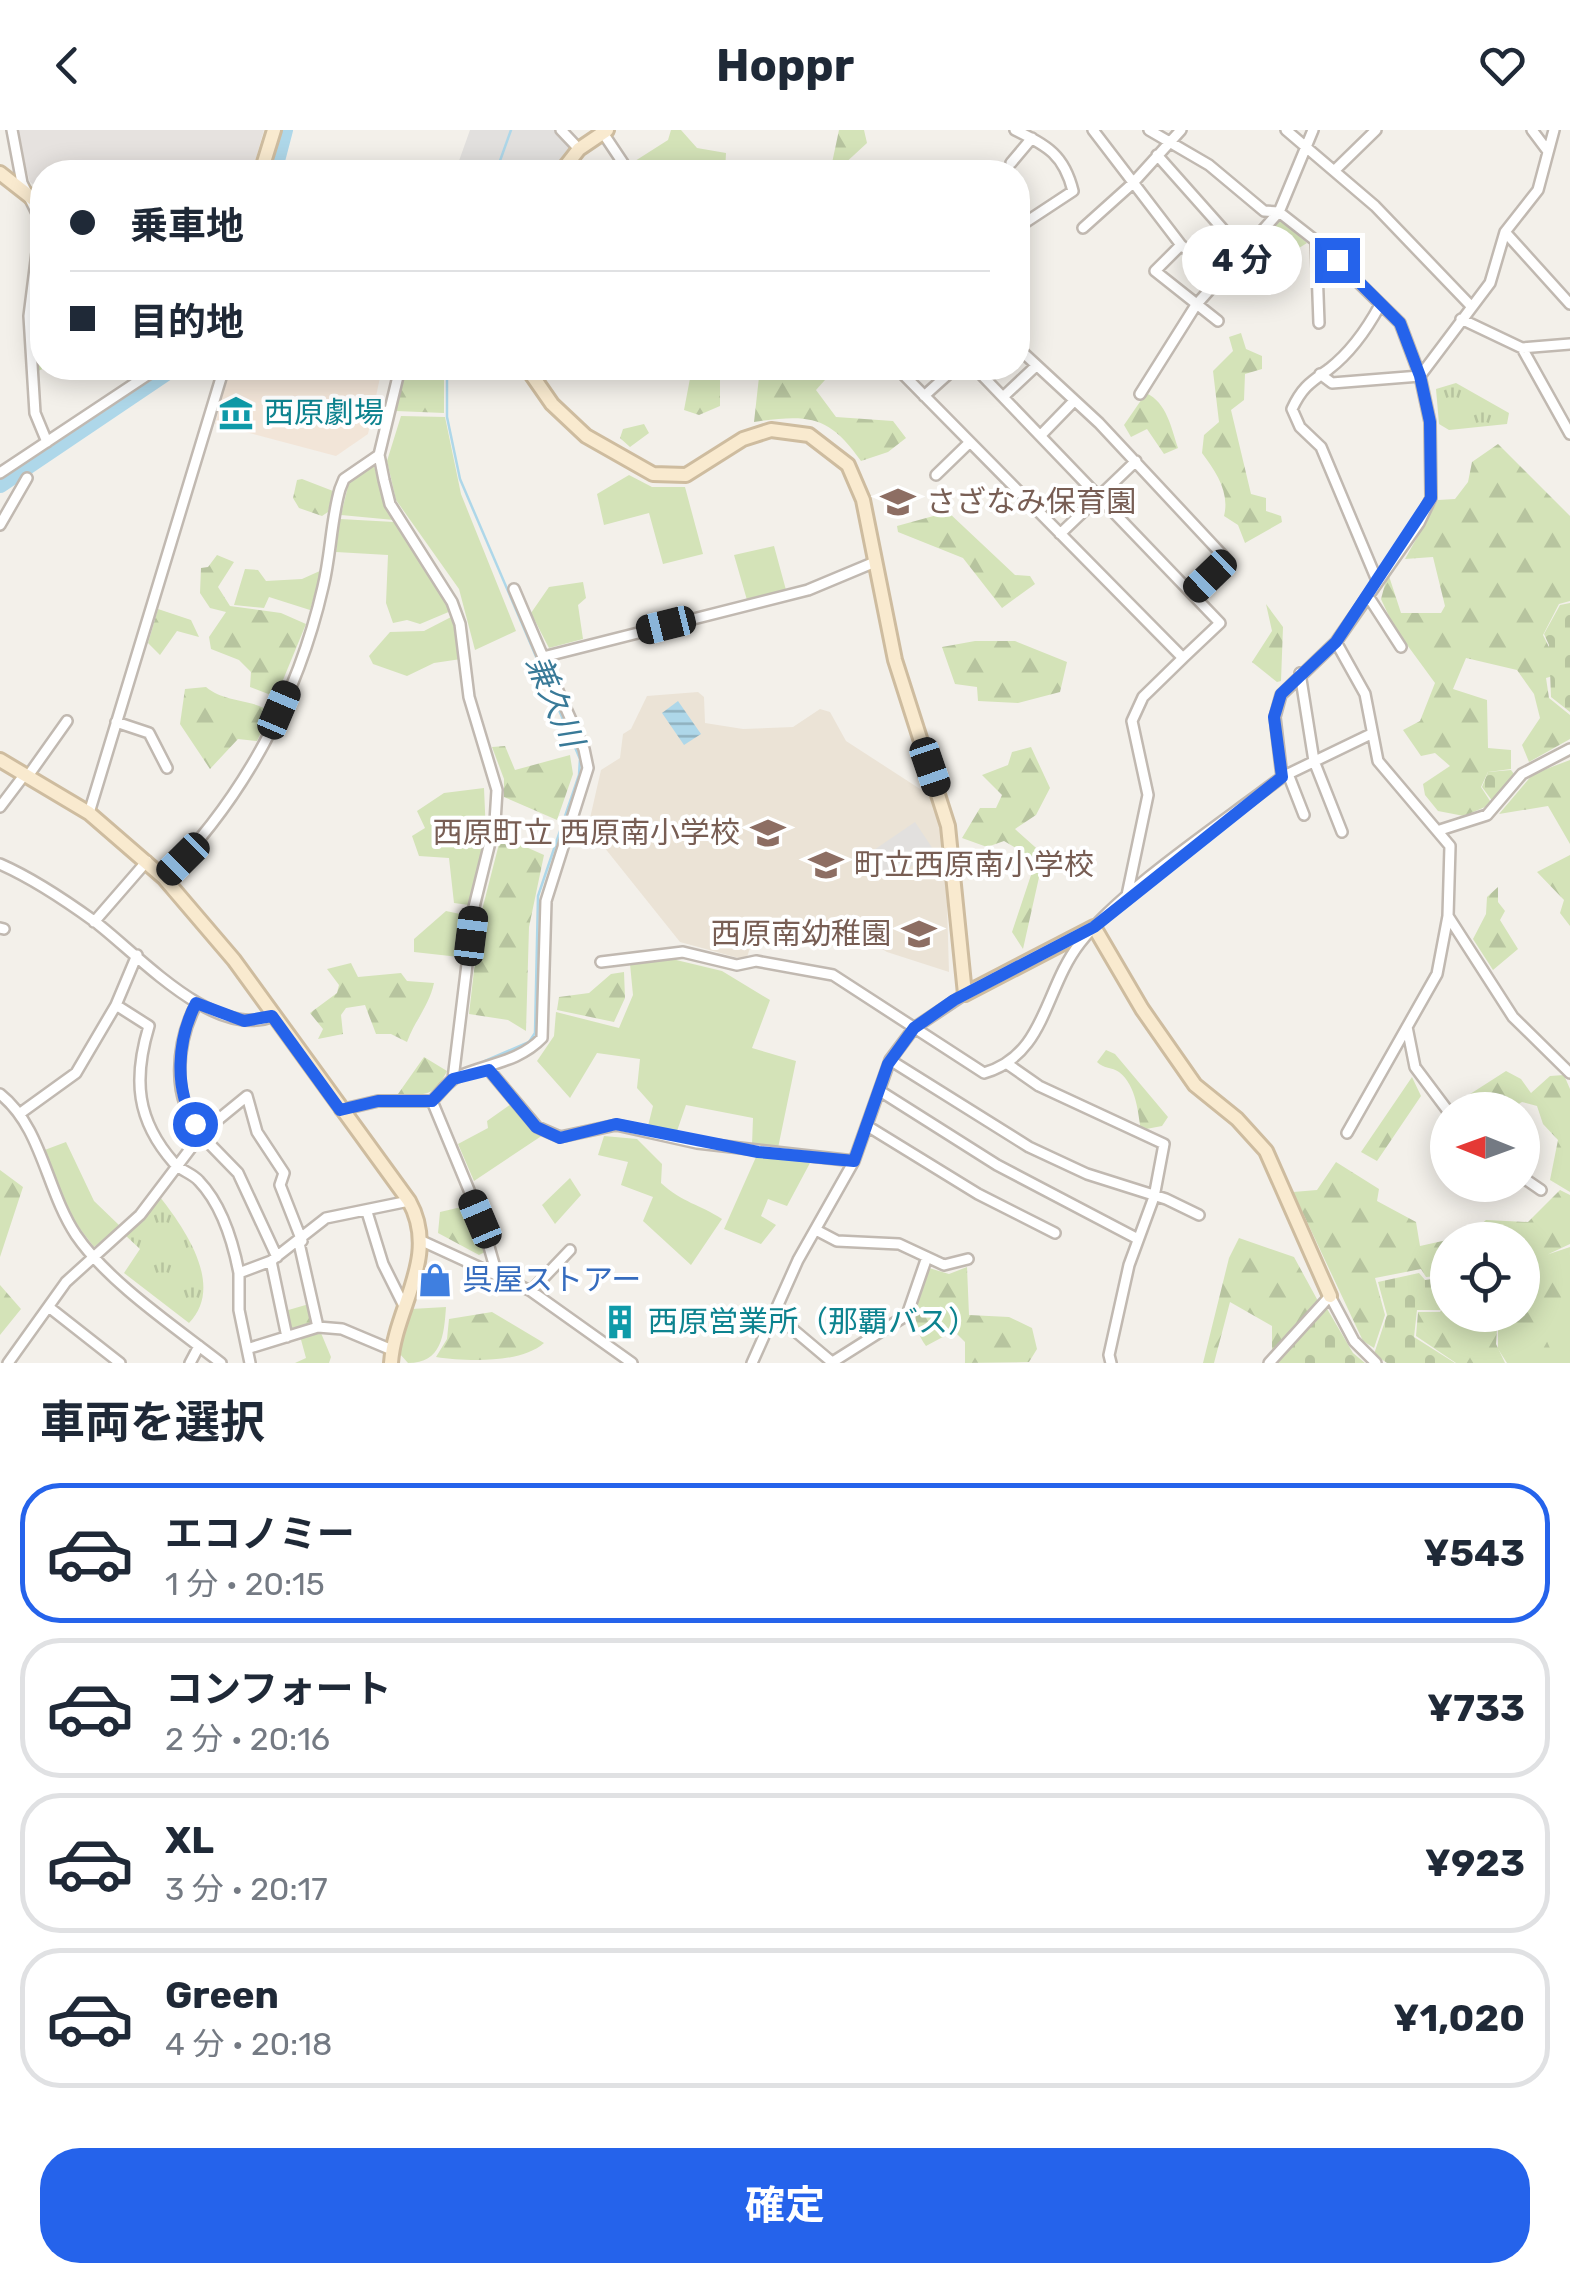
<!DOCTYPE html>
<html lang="ja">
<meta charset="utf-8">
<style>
body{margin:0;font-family:Rubik,"Noto Sans JP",sans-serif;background:#f2f2f3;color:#1f2937;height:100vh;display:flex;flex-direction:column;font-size:38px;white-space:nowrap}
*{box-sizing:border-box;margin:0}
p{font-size:32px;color:#747a83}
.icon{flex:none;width:55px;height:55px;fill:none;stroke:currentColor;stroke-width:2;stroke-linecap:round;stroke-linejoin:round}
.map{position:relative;height:1233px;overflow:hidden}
.side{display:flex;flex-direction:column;background:#fff;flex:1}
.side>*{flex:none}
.top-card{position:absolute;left:30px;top:30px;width:1000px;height:220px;border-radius:40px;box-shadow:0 5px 25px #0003;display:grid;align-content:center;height:220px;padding:0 40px;background:#fff}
.needle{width:65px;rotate:271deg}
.fabs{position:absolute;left:1430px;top:962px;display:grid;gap:20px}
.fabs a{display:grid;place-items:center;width:110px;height:110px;border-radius:50%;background:#fff;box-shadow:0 5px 25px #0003;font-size:50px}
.end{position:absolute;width:45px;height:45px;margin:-22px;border:12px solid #2563eb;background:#fff;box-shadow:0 0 0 5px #fff}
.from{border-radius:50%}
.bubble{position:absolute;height:70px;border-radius:35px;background:#fff;box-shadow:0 5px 25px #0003;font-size:32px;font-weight:700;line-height:70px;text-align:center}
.car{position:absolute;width:30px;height:60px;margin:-30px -15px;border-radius:12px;box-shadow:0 0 8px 2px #0007;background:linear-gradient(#222 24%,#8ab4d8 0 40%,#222 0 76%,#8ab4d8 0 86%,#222 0)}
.top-card b{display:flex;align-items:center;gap:35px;height:95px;font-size:38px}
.top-card b+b{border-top:2px solid #e0e1e3}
.top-card i{width:25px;height:25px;background:#1f2937}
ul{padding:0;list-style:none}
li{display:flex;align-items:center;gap:30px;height:140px;margin:0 20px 15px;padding:0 20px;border:5px solid #e0e1e3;border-radius:40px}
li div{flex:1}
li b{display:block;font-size:38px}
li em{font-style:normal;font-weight:700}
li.selected{border-color:#2563eb}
li>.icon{width:90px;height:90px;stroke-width:1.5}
h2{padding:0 40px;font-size:45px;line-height:120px}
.button{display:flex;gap:20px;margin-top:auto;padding:20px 40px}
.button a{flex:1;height:115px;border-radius:40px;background:#2563eb;color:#fff;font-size:40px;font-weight:700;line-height:115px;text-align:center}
header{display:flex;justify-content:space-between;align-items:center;height:130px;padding:0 40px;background:#fff;font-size:45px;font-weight:700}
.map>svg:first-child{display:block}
.commercial{fill:#f2e5d8}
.industrial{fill:#e6e2df}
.education{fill:#ebe3d6}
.green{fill:#d4e3b8}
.forest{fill:url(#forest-firs)}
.cemetery{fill:url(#cemetery-stones)}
.park{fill:url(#park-tufts)}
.parking{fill:#e2e0de}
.water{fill:url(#water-rules)}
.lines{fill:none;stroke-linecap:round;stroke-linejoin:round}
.stream{stroke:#aed7e9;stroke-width:2.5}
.river{stroke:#aed7e9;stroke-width:18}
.street-casing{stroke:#c1b9b1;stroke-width:14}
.secondary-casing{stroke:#cebc9f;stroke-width:18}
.street{stroke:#fff;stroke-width:9}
.secondary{stroke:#f9eacf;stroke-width:12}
.route{stroke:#2563eb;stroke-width:12}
.labels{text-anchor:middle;stroke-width:8;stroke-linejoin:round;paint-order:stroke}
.culture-label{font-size:30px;fill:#0d838f;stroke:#fff;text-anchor:start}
.education-label{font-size:30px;fill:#785e54;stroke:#fff;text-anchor:start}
.shop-label{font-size:30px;fill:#366cbe;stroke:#fff;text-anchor:start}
.water-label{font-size:32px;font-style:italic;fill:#397a98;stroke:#fff}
</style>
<header><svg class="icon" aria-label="back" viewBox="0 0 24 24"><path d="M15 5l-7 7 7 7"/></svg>Hoppr<svg class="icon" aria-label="heart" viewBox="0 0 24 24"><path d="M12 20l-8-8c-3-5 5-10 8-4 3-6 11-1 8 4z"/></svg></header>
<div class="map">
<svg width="1570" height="1233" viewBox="0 0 1570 1233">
<defs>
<pattern id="forest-firs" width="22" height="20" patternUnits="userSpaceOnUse" patternTransform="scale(2.5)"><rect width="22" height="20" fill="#d4e3b8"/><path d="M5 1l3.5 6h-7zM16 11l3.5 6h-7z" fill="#b7c49f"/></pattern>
<pattern id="cemetery-stones" width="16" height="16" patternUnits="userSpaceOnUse" patternTransform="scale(2.5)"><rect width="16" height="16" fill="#d4e3b8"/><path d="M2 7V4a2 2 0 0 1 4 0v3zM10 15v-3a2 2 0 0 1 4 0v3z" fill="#b7c49f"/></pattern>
<pattern id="park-tufts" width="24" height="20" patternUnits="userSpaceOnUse" patternTransform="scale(2.5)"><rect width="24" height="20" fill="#d4e3b8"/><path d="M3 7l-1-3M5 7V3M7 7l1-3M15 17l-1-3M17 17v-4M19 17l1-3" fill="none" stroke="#b7c49f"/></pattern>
<pattern id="water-rules" width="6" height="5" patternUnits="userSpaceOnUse" patternTransform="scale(2.5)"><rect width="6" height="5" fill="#aed7e9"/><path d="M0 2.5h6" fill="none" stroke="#8fb0be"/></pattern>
</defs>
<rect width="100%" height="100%" fill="#f3f0ea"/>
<path class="commercial" d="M229,238H382L368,304L336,326L215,294Z"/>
<path class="industrial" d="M15,0H264L252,42H42V61L30,52Z"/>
<path class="education" d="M698,562L704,567L705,593L743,599L793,597L820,579L830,582L846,611L934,668L945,709L949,842L887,822L835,791L817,798L794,795L754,806L746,830L680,812L588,697L601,640L620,628L623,604L631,599L647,566Z"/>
<path class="green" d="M671,0H681L697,18L726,23L725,42L693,34L675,42H647L635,31L668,10Z
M41,150L45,238L38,241L33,172Z
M401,286L445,287L461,364L516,501L475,520L459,459L396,370L387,331Z
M373,332L385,376L394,390L341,385L349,352Z
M629,345L652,357H685L703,424L663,434L649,383L604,395L597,364Z
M340,389L394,392L451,481L420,494L407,490L393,493L386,473L388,425L336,422Z
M774,416L786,460L747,470L734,425Z
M245,439L258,440L266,451L302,449L322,440L310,480L269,467L264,478L234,475Z
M583,452L586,468L578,475L583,509L549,518L531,483L549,457Z
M453,486L461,529L434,533L407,546L373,534L369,526L390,502L424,501Z
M484,658L486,704L469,775L454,773L449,728L419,726L412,706L425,698L417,681L444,663Z
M446,781L465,785L459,827L414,822V809Z
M672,829L722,841L770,870L752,918L796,931L778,1018L752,1015L753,988L686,975L677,1001L648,996L653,976L637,958L640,929L597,923L570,968L537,931L554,906L556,882L619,898L633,865L630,834Z
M511,974L532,1000L543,1005L474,1051L458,1014L488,998L487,991Z
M604,1006L637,1009L662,1034L661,1053C683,1073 699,1074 722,1089L691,1135L643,1091L653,1067L621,1055L628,1032L598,1025Z
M66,1012L94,1071L120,1096L94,1117L70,1086L42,1021Z
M756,1027L810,1033L787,1076L768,1069L761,1086L776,1095L761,1114L724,1099Z
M570,1048L581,1065L555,1094L542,1075Z
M1570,1124V1233H1507L1498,1219V1190L1522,1185Z
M446,1177C444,1205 442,1233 408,1233L399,1223L411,1179Z
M321,1203L331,1227L329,1233H295L306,1228L300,1206Z"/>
<path class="forest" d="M839,0H864L867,13L841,37L832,33Z
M1280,90L1307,113L1299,118L1291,110L1279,113L1278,126L1273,127L1256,114Z
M1241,203L1246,219L1262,226V239L1245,244L1244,270L1231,280L1251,364L1266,368V381L1281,386L1282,392L1245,413L1238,395L1224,386C1230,362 1216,342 1202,323L1204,305L1219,292L1213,241L1233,221L1229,207Z
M406,238H444V283L396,281Z
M692,238H720V276L699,285L684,280Z
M760,238H830L833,241L816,260L836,287L893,291L906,308L888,322L861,331C829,285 808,284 754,292Z
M1146,263C1167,273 1171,297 1178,318L1164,324L1147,299L1131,307L1124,295Z
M644,294L649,303L630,317L620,308L623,299Z
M1498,314L1570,386V471L1559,474L1543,505L1549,517L1567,512L1553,546L1546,548L1549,568L1570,585V609L1529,632L1522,615L1540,588L1534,564L1517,540L1466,528L1453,559L1487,570L1488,618L1511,620V639L1488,642L1481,657L1492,674L1464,686L1438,681L1425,665L1423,654L1450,636L1435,623L1421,626L1403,600L1420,591L1435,553L1394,497L1381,469L1388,443L1401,483H1441L1445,476L1433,427L1405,429L1438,370L1455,369L1468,352L1472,332Z
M302,349L333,361L328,382L322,386L299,378L293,368L297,350Z
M948,382L1015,445L1030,446L1035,454L1002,478L963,428L898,402L897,396Z
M217,425L234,432L218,457L230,476L281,483L306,494L276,567L250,557L251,542L239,530L211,519L209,507L226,482L210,478L200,463L201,438L208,437Z
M1266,474L1283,497L1281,551L1277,552L1252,532L1272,501Z
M158,479L191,490L199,507L177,501L160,525L148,513Z
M975,511H1015L1067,532L1060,562L1018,573L978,571L977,557L955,554L942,517Z
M206,557C225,573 250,568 271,582L257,611L238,609L210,639L180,594L185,559Z
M505,616L515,640L570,625L573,644L557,690L504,667V649L492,617Z
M1031,617L1050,658L1036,685L1015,699L1044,725L1023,819L1012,802L1036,730L1004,711L987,717L962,708L980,678H996L1002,665L982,645L1008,635L1012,622Z
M1570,630V714L1548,676L1499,684L1533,644Z
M501,706L544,725L529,797L526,901L508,890L469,884L480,788Z
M1570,725V796L1560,783L1564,770L1537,742Z
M1498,757V772L1505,781L1500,790L1518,819L1493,840L1473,809L1486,784L1487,767Z
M351,833L358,847L401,843L407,851L434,853C429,876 415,890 407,912L391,904H376L365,875L346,878L341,885L343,904L318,909L323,899L310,883L337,863L339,855L327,839Z
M624,842L625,868L614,892L557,880L559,867L589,863L611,844Z
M1106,920L1115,924L1168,987L1162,996L1141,1000C1138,984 1137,956 1119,942C1112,937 1104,939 1097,932Z
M424,927L447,941C435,966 425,966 398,964Z
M1506,941L1521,949L1531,963L1550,946L1564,945L1570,959V1062L1550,1050L1558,1010L1543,994L1537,976L1522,972L1508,980H1459L1453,975Z
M1412,947L1421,966L1377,1031L1361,1022Z
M1336,1032L1379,1059L1377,1071L1416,1092L1420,1116L1447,1110V1145L1426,1147L1421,1139L1375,1148L1385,1185L1374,1218L1363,1211L1293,1062L1317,1060Z
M0,1040L23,1057L0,1127Z
M1560,1060L1570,1065V1114L1523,1136L1522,1110H1449L1466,1107L1486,1090L1528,1092Z
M470,1075L485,1122L479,1125L438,1103L440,1082Z
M1239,1108L1294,1127L1318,1171L1272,1222V1196L1230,1172L1214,1233H1203L1229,1128Z
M1570,1117C1570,1152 1568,1174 1541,1198L1553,1225L1544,1229L1527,1207L1507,1196L1497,1199L1496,1214L1505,1233H1456L1416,1206L1418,1182H1440L1447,1172L1448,1185L1490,1190L1493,1185H1522L1523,1138L1537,1128Z
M967,1137L969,1185L1009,1187L1032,1198L1037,1219L1029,1232L965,1233V1212L954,1201L926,1216C906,1189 919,1166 929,1138L949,1144Z
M0,1155L21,1179L0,1205Z
M309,1174L314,1193L288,1199L285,1181Z
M492,1182L544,1213C522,1233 469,1232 436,1227L447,1209L449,1189Z"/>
<path class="cemetery" d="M1570,473V582L1551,567L1549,515L1544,504L1560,475Z
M1511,640L1514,644L1493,672L1482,657L1488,642Z
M1419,1143L1425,1150L1447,1147V1168L1440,1180H1417L1414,1207L1455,1233H1387L1374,1224L1387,1185L1378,1152Z
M1326,1177L1353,1223L1365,1233H1274Z"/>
<path class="park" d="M1456,253L1509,283L1507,294L1449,300L1439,294L1436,259Z
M160,1067C185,1099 225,1156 189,1193L124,1143L140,1119L125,1105Z"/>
<path class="parking" d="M470,0H555L570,17L551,42H455Z
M915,692L935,722L889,750L871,722Z"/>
<path class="water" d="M678,571L701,604L684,615L662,583Z"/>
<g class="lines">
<path class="stream" d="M496,42L511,0
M447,238V287L460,349L580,629L579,645L538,766L535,903L529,912L485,931"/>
<path class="river" d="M273,42L284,0
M0,354L172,238"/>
<g class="street-casing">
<path id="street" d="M12,0L22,53L41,91L29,186L35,283L47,312
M561,0L579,19
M1015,0C1048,16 1064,25 1073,61L1026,92L1018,86
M1093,0L1181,115L1196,127
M1286,0L1375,76L1472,177
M1532,0L1547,20
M603,3L629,42
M1157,25L1244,123
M1011,33L1032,8
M1335,40L1376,0
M1083,98L1132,54L1181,0
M1505,102L1570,174
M1316,111L1319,193
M1181,115L1155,141L1218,191
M1461,189L1522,218L1570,214
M1018,218L1099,293L1227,430L1192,463
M1522,218L1570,304
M400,238L379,325L384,350L390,374L452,472L460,494L469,567L497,660L495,692L474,777L453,949
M897,238L1183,528L1143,567L1132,591L1148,665L1126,770
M975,238L1220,493L1183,528
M1320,244L1332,253L1420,246L1490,153L1505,102L1538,60L1554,0
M1140,264L1196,175L1279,82L1313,0
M924,266L955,238
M1003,267L1036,236
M1041,305L1074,271
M0,343L158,238
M936,345L969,313
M0,395L27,348
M1060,404L1136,331
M1376,448L1321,317L1300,297L1292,279C1302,257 1311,252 1329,239C1351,222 1367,199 1380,175
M514,459L543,527
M1368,466L1401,517
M1336,512L1365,564L1378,631L1450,716L1448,786L1513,887L1570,943
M1300,543L1314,631L1342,702
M116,592L149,603L167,638
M1288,644L1304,685
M28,646L67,591
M1282,647L1371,604
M0,677L25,644
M89,683L224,238
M1440,700L1487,685L1522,644L1570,619
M0,734C32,748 65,770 94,791C137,823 214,911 273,886
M164,748C244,668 298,566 323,457C331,424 331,390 340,359L344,349L379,325
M94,792L147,731
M0,798L4,799
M137,825L116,875L149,896C133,949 136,990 174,1033C181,1041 192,1043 199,1051C222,1075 233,1112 239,1143
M601,832L683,822L737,835L756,831L833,845L984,943C1046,925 1044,859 1080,813C1123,758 1225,691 1282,647L1275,587L1281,565L1336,512L1419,393L1431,368L1430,292L1420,246L1400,193L1316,111L1279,82L1264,81L1209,35L1149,0
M197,873C177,910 169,970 203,1002
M1407,897L1415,937L1448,981
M890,930L1029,1017L1087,1044L1166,1069L1199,1085
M1009,935L1039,956L1164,1014L1154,1067L1129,1135L1109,1225L1111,1233
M489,940L537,997L560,1007L616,995L697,1013L854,1031
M880,961L997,1035L1136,1108
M0,964C42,997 46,1060 76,1105C108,1152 175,1197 221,1233
M432,971L481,1089L496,1141
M340,980L378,971H432C439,964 447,953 455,948C484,934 518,933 542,908L546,771L588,638L584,619L543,527L808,460L875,432
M22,982L76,943L116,875
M869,997L978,1064L1055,1103
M1347,1003L1437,844L1448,786
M201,1005L238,1043L277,1127
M1522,1047L1541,1060
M367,1082L383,1134L405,1178
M816,1100L837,1111L899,1114L944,1135L968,1129
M422,1111L531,1161L632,1233
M299,1113L318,1197
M271,1131L287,1207
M531,1161L570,1120
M50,1178L120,1233
M776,1185L833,1233
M250,1218L318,1197L342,1199L392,1220
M8,1233L66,1152L140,1085L203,1002L247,966L257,1002L284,1043L280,1055L302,1111
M190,1233L199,1216
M250,1233L239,1180V1143L271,1131L326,1088L409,1071
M752,1233L798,1130L854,1031L890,930L914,898L965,864
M831,1233L907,1185L927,1127
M1269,1233L1330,1166L1354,1211L1376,1233"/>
</g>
<g class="secondary-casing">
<path id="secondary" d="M261,42L274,0
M561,42L579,19L607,0
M0,43L42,76
M527,238L552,274L586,306L653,344L686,345L743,309L771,300L809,305L848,335L863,370L895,530L948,696L965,864L1094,797L1142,879L1195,955L1237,989L1266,1021L1330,1166
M0,630L89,683L164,748L234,830L409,1071C440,1127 395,1177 391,1233"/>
</g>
<use href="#street" class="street"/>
<use href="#secondary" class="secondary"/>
</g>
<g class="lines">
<path class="route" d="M195,994C174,958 177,910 196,873L244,891L272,886L340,980L378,971H432L453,949L489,940L536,997L560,1008L616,994L758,1022L854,1031L888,934L914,898L954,870L1094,797L1282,647L1274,587L1281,564L1336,512L1431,368L1430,292L1420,246L1400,193L1337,130"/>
</g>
<defs>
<g id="museum-bare" transform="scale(2.7)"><path d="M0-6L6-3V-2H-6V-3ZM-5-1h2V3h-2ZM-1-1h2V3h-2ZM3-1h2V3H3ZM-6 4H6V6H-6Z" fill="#0f9aa8" stroke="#fff" stroke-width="2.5" paint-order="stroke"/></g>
<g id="school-bare" transform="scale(2.7)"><path d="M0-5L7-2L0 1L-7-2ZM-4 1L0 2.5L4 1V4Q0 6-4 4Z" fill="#8d6e63" stroke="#fff" stroke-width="2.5" paint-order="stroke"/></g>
<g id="shop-bare" transform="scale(2.7)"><path d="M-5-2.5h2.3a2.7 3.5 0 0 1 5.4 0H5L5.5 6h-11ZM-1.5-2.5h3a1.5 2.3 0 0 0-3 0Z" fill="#3f7fe0" stroke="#fff" stroke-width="2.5" paint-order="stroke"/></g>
<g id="building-bare" transform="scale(2.7)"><path d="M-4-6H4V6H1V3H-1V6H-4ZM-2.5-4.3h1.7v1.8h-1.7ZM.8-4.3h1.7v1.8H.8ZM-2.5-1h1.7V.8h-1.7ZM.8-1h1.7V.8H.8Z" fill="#0f9aa8" stroke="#fff" stroke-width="2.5" paint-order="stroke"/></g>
</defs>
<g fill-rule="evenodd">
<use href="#museum-bare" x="236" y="283"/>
<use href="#school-bare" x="898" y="372"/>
<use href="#school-bare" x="768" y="703"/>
<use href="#school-bare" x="826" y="735"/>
<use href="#school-bare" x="919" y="804"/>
<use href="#shop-bare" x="435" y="1150"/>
<use href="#building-bare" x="620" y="1192"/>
</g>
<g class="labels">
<g class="culture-label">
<text x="264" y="293">西原劇場</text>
<text x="648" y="1202">西原営業所（那覇バス）</text>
</g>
<g class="education-label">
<text x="926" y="382">さざなみ保育園</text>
<text x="740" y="713" text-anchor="end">西原町立 西原南小学校</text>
<text x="854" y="745">町立西原南小学校</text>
<text x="891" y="814" text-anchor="end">西原南幼稚園</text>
</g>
<g class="shop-label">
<text x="463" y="1160">呉屋ストアー</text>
</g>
<g class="water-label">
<text transform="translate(555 571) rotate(67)" y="11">兼久川</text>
</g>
</g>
</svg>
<div class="fabs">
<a><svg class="needle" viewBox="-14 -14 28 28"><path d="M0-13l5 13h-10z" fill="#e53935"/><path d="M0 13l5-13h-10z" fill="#747a83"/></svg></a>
<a><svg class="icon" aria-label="locate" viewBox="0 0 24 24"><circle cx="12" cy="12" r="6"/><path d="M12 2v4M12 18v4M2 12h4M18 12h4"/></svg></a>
</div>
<i class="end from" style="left:195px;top:994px"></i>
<i class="end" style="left:1337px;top:130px"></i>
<div class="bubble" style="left:1182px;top:95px;width:120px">4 分</div>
<i class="car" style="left:1210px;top:446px;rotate:226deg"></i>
<i class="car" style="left:666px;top:495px;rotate:256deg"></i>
<i class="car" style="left:279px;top:580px;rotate:23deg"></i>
<i class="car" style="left:930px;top:637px;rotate:161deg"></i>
<i class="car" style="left:183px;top:729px;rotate:225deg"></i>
<i class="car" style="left:471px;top:806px;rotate:7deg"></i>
<i class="car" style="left:480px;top:1089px;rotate:337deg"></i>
<div class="top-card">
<b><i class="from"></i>乗車地</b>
<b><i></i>目的地</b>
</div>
</div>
<section class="side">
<h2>車両を選択</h2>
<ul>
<li class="selected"><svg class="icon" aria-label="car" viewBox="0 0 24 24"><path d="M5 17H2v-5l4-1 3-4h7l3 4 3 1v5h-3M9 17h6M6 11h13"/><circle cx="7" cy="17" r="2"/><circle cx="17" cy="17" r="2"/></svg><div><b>エコノミー</b><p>1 分 · 20:15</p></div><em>¥543</em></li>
<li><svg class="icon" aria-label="car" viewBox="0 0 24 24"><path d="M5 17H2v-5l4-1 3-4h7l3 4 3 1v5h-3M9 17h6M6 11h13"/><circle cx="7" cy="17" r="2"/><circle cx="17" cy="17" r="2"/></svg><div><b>コンフォート</b><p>2 分 · 20:16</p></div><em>¥733</em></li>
<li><svg class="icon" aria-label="car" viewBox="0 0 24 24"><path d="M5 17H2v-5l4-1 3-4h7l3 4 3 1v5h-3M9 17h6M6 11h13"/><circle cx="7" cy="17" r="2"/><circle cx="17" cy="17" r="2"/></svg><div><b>XL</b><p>3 分 · 20:17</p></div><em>¥923</em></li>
<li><svg class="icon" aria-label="car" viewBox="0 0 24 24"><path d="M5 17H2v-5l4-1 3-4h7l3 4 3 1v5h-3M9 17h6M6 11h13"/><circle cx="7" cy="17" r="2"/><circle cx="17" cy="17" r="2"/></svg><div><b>Green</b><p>4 分 · 20:18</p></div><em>¥1,020</em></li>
</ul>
<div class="button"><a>確定</a></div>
</section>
